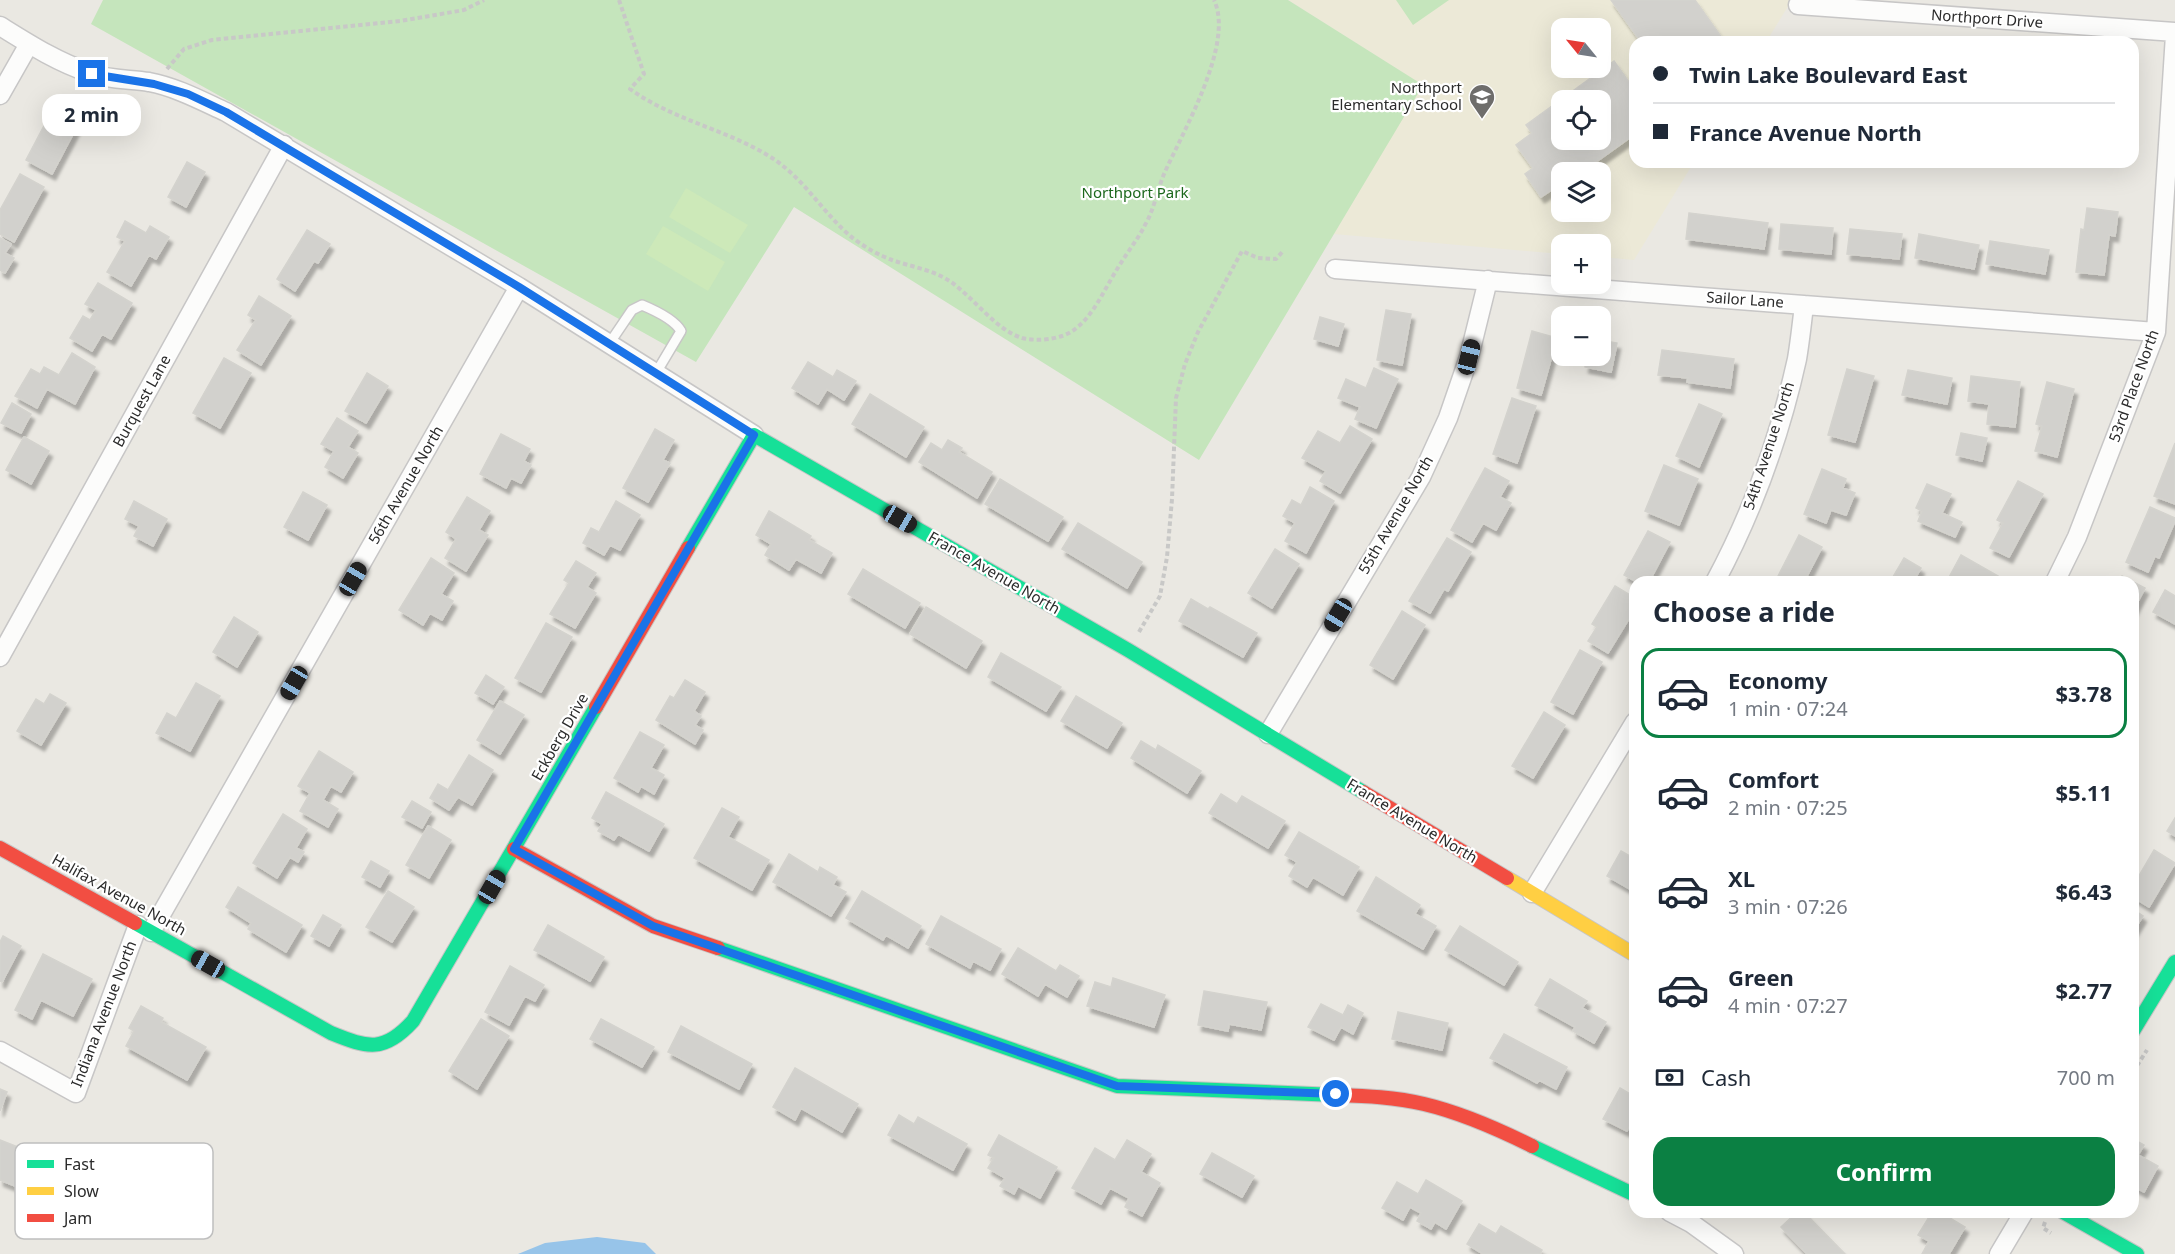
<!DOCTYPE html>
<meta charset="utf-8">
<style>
body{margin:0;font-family:"Noto Sans",sans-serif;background:#f2f2f3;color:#1f2937;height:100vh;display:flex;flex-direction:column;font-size:22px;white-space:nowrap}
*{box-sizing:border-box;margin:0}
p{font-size:20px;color:#747a83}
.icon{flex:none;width:33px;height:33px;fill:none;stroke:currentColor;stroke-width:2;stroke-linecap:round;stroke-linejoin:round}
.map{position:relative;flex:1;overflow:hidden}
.drawer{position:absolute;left:1629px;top:576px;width:510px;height:642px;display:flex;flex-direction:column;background:#fff;border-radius:18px;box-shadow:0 6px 24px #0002}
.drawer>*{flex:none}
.hud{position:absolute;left:1629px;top:36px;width:510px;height:132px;border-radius:18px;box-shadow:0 6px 24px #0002;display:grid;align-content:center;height:132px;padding:0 24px;background:#fff}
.needle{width:39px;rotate:300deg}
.controls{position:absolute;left:1551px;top:18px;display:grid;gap:12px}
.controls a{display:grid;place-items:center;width:60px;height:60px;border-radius:12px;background:#fff;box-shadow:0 6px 24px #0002;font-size:30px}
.end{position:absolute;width:27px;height:27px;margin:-14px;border:8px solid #1a73e8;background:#fff;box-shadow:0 0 0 3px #fff}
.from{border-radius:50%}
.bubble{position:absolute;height:42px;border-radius:18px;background:#fff;box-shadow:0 6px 24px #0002;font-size:20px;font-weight:700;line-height:42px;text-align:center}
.car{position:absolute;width:18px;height:36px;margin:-18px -9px;border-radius:8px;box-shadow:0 0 4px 2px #0007;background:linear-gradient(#222 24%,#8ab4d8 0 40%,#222 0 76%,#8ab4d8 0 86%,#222 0)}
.hud b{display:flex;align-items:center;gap:21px;height:57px;font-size:22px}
.hud b+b{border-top:2px solid #e0e1e3}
.hud i{width:15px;height:15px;background:#1f2937}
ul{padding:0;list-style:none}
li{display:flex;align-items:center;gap:18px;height:90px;margin:0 12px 9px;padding:0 12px;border:3px solid transparent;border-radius:18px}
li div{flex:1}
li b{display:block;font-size:22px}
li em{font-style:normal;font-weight:700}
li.selected{border-color:#0b8043}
li>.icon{width:54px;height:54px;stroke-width:1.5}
h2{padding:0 24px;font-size:27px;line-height:72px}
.pay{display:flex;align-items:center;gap:15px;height:66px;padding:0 24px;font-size:22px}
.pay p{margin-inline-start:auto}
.cta{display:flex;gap:12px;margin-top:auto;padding:12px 24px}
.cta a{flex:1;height:69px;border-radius:18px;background:#0b8043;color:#fff;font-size:24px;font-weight:700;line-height:69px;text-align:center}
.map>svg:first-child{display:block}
.education{fill:#ece9d7;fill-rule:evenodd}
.green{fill:#c5e5bc}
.pitch{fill:#cde9b9}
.water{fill:#97c4e9}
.building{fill:#d2d1cd;stroke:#d4d3ce;stroke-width:1.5;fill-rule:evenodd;filter:url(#shadow)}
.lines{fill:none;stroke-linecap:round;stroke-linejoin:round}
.lane-casing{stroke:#c7c6c6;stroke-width:12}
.street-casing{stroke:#c7c6c6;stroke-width:21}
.fast-casing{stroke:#c7c6c6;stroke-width:16}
.slow-casing{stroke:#c7c6c6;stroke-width:16}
.jam-casing{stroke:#c7c6c6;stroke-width:16}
.path{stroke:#c8c8c7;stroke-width:4;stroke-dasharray:4.5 3;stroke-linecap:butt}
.lane{stroke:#fcfcfb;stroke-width:9}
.street{stroke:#fcfcfb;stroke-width:18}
.fast{stroke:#16e098;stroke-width:14}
.slow{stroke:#ffcf43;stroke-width:14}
.jam{stroke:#f24e42;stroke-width:14}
.route{stroke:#1a73e8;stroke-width:8}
.labels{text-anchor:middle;stroke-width:4.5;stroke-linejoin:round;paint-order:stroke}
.street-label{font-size:15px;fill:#2b2b2b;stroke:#fff}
.poi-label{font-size:15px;fill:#2b2b2b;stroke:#fff;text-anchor:end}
.park-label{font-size:15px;fill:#1c681c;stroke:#fff}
.key{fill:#fff;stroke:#bfbfbf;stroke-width:1.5}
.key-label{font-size:16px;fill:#2b2b2b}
</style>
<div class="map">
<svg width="2175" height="1254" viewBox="0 0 2175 1254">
<defs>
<filter id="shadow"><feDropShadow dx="3.5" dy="6" stdDeviation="1.5" flood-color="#0004"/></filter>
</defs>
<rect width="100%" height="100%" fill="#eae8e2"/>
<path class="education" d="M1288,0H1792L1766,42H1635V162H1694L1634,260L1601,257L1600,244H1562L1561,254L1334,234L1422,85ZM1562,28H1600V68H1562ZM1562,100H1600V140H1562ZM1562,172H1600V212H1562Z"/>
<path class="green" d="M103,0H1288L1423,85L1199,460L794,207L696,362L91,24Z
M1396,0H1449L1413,25Z"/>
<path class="pitch" d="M686,188L748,225L730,253L669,217Z
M663,226L725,262L708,291L646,254Z"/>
<path class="water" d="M597,1237L645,1243L656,1254H518L545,1243Z"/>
<path class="building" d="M1611,0H1695L1722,38L1716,42H1641Z
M1614,61L1633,88L1635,86V134L1582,172H1562V183L1541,197L1525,174L1533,168L1516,145L1532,133L1526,125ZM1562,100H1600V140H1562Z
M56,103L82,117L52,174L26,160Z
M187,162L205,172L186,207L168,197Z
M20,174L44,187L14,242L0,234V210Z
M2087,208L2118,212L2115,236L2109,235L2104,275L2076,272L2081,229L2084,230Z
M1689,213L1768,223L1764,249L1686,239Z
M125,221L146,233L150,226L169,237L156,259L149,255L131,286L107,272L125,241L117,237Z
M1781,224L1833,228L1831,254L1779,249Z
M1850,229L1902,234L1899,259L1847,254Z
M307,230L330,244L318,263L314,261L295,291L277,279Z
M1919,234L1979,245L1974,269L1915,258Z
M0,238L11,244L5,253L14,258L5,273L0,270Z
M1990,241L2049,250L2045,274L1986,264Z
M98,283L132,303L111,339L102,334L92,351L70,338L83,316L90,320L96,310L85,304Z
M259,296L291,316L261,365L237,350L256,320L248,315Z
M1386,310L1411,314L1402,365L1377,360Z
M1320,317L1344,324L1338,346L1314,339Z
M1532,331L1557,338L1541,395L1517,388Z
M1600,340L1617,343L1611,372L1585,367L1587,356H1600Z
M1662,350L1734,359L1730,388L1687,382L1688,378L1658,375Z
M72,353L95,367L75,404L47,389L37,408L15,396L31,369L40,374L44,367L59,375Z
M224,358L251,373L220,428L193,413Z
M808,362L833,377L837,370L856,381L844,400L827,389L818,404L792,388Z
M1374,368L1398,379L1376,428L1355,419L1360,407L1338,398L1346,379L1366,388Z
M1847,369L1874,376L1855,442L1828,435Z
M1908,370L1952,378L1947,404L1902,395Z
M367,373L388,386L366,423L345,411Z
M1971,376L2020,382L2015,427L1987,424L1989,404L1968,401Z
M2047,382L2074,389L2057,457L2035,451L2042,426L2036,424Z
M870,394L924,427L906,457L852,424Z
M1512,398L1536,406L1517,463L1493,454Z
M12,403L31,414L21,433L1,423Z
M1699,404L1722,414L1699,467L1676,456Z
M337,418L358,431L348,447L358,453L343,478L325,467L334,451L321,444Z
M1350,426L1372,439L1340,493L1320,481L1326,471L1302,458L1318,431L1340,443Z
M655,429L674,440L663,460L670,463L648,502L623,488Z
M1961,433L1987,438L1982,461L1956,455Z
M501,434L530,449L524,461L531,465L521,483L511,478L506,488L480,474Z
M24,437L49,451L31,484L6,470Z
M948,440L962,448L959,452L992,472L977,498L919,462L931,443L942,450Z
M2175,443V504L2154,496Z
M1664,465L1698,479L1679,525L1645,511Z
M1485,468L1509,481L1500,497L1511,503L1496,530L1483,523L1472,542L1451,530Z
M1822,469L1846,479L1843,488L1855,493L1846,515L1831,510L1826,523L1804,514Z
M1000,479L1063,517L1048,541L985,504Z
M2018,481L2043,494L2009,557L1990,548L2003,523L1997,520Z
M1927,484L1951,494L1942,513L1962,522L1955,537L1918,521L1922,511L1916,508Z
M1310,487L1334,501L1306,553L1285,541L1295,523L1283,516L1292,500L1301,505Z
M303,492L327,505L308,540L284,527Z
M467,497L490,511L479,530L488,535L466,571L445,558L456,539L446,532Z
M134,501L167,519L153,546L134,536L139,526L125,519Z
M616,501L640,515L620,550L610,545L604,555L583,543L591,528L599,532Z
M2150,507L2175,518V521L2159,558L2155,556L2148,572L2126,562Z
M769,511L811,536L809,540L832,553L821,573L796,559L789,570L765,555L771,544L756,535Z
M1078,523L1142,562L1127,588L1062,549Z
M1648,531L1670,542L1649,582H1637L1624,575Z
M1799,535L1822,547L1804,582H1775Z
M1447,538L1471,552L1448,591L1444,589L1430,613L1409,601Z
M1275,549L1299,564L1272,608L1248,593Z
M1961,555L1998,576L1994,582L1947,581Z
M431,558L454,573L441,594L453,601L442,620L430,613L423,625L399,610Z
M1904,558L1921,568L1913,582H1890Z
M576,561L596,573L587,587L596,593L575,628L550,614L569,583L564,580Z
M863,569L920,603L905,628L848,594Z
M2122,576L2145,588L2133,611V582H2119Z
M1615,586L1635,598V609L1608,653L1588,641L1597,627L1592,624Z
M2165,590L2175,596V624L2153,612Z
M1191,599L1208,609L1210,607L1257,633L1243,657L1179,621Z
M926,607L982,641L966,668L910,634Z
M1402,611L1425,625L1393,679L1370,665Z
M234,617L258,632L237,667L213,652Z
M546,623L572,637L541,692L515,678Z
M1580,650L1602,662L1573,714L1551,702Z
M1001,653L1061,687L1046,711L988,677Z
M486,675L504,687L493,704L475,693Z
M685,680L705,692L694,711L701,716L695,725L703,730L695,744L656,720L670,696L674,698Z
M196,683L220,696L190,751L156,733L167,713L176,718Z
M50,694L66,703L41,745L17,731L36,699L44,704Z
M1076,696L1122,723L1107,748L1061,721Z
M500,701L524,715L500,754L477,740Z
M1544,712L1565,725L1533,778L1512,766Z
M640,732L664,745L651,768L664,775L654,794L641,786L638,792L614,778Z
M1141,741L1156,750L1158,745L1201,771L1187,793L1131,758Z
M319,751L353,772L341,792L331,786L323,800L338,809L328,827L300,811L310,793L298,786Z
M469,755L493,770L472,805L458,797L449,810L430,798L438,784L448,790Z
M606,792L664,824L649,851L618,834L614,840L598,831L602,824L592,818Z
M1221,794L1237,804L1242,796L1285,821L1268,848L1209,813Z
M412,801L431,812L422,828L402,817Z
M722,808L739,817L728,837L769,860L752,890L694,858Z
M283,814L307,829L296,848L304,852L298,862L290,857L277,878L253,863Z
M2175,818V836L2167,831Z
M428,826L451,840L429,878L406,865Z
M1299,832L1359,867L1343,895L1313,877L1307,887L1289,876L1297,862L1285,855Z
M2154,850L2175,863L2149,907L2133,897V886Z
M1621,851L1635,859V892L1607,876Z
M789,854L818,872L820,867L837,877L833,885L846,892L831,916L773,882Z
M371,861L389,871L380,887L362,877Z
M1376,877L1420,905L1415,914L1436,926L1423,949L1357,911Z
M238,887L302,925L286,952L248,929L251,923L226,907Z
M388,891L414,907L392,942L366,927Z
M862,891L921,926L908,948L886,935L883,940L846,918Z
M2133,909L2143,916L2133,932Z
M323,915L341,925L329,946L311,936Z
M941,916L1001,949L990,970L973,961L970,968L926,944Z
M548,925L604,957L590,981L534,950Z
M1460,926L1518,962L1504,985L1445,950Z
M3,936L21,946L2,982L0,981V942Z
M1018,948L1056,971L1060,965L1079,976L1067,997L1045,984L1038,996L1002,974Z
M43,954L92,979L73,1016L41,1000L32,1019L15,1010Z
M510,966L544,985L535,1001L525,996L509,1025L485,1012Z
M1113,978L1165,995L1154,1027L1087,1006L1095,982L1111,987Z
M1550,979L1587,1001L1582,1008L1606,1022L1594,1043L1573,1031L1575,1027L1535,1005Z
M1204,991L1267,1002L1261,1030L1229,1024L1228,1031L1198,1025Z
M1321,1004L1343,1015L1348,1005L1363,1013L1353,1034L1341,1027L1334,1040L1308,1027Z
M141,1006L163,1018L161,1022L206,1047L187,1080L126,1046L134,1031L129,1028Z
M1398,1012L1448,1023L1442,1050L1392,1039Z
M481,1019L509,1036L477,1089L449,1071Z
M601,1019L654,1047L642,1067L590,1039Z
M681,1026L752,1064L739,1089L668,1052Z
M1504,1034L1567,1067L1556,1089L1539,1080L1537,1083L1490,1058Z
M795,1068L858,1104L842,1132L801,1108L795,1120L773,1107Z
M1620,1088L1635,1097V1130L1629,1127L1627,1131L1603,1119Z
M0,1089L7,1092L0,1111Z
M899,1115L914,1124L918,1117L967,1144L953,1170L888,1135Z
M999,1135L1057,1167L1040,1198L1018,1186L1014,1194L1000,1186L1005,1178L988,1168L994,1158L988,1155Z
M2133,1139L2144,1145L2138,1155L2158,1166L2144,1192L2133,1186Z
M0,1140L28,1151L15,1186L0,1180Z
M1127,1140L1151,1154L1141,1172L1160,1183L1142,1216L1125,1207L1129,1198L1110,1188L1101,1204L1072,1188L1095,1148L1115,1160Z
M1212,1153L1254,1176L1242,1197L1200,1174Z
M1426,1180L1462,1201L1446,1229L1435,1222L1431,1229L1417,1221L1421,1213L1410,1207L1403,1220L1382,1208L1397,1182L1418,1194Z
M1797,1212H1804L1845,1254H1807L1781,1227Z
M1932,1212H1940L1965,1227L1949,1254H1922L1929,1241L1918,1235Z
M1479,1224L1496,1234L1501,1226L1542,1250L1540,1254H1483L1467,1244Z"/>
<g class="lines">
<g class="lane-casing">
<path id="lane" d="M609,344L632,310L642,305C654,310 674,319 681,331L656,373"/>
</g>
<g class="street-casing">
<path id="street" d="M1798,5L2175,32
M0,26C29,44 57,62 90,73C109,80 129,79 149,82C176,87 202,101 226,112L519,287L754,435
M0,95L29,44
M1335,269L2156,332
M1715,582C1752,513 1780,436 1797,359C1800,341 1802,323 1804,305
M2055,582L2077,537L2156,332L2175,35
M0,657L284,145
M1268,734L1421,477L1448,418L1469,357L1488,280
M1532,893L1635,722
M151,932L519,287
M0,1051L76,1093L138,925
M1670,1212L1691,1223L1734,1254
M1999,1254L2024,1212"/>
</g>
<g class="fast-casing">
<path id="fast" d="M688,548L754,435L1128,650L1363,792
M135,923L331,1033C368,1048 384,1053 413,1021L596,707
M718,948L1117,1086L1336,1095
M2133,1031L2175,962
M1532,1146L1635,1195
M2063,1212L2137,1254"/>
</g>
<g class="slow-casing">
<path id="slow" d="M1507,878L1635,955"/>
</g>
<g class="jam-casing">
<path id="jam" d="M596,707L688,548
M1363,792L1507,878
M0,848L135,923
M514,849L653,926L718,948
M1336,1095C1366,1096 1395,1097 1424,1104C1462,1113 1498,1129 1532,1146"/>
</g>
<path class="path" d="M619,0L644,74L630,89C673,120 725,129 769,156C803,177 820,209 849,235C861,245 878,255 892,260C912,267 934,270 951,282C974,298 996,330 1022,338C1035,341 1050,340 1062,336C1089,327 1102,293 1116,271C1125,255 1137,241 1145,225C1154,210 1157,191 1164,174C1182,133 1235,44 1214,0
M167,69L184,49L212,40L400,21L464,10L484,0
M1139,632L1160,596L1167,557L1172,499L1176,398L1185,364L1198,332L1242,251L1258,258L1276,259L1284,250
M2133,1072L2147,1050
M2045,1222L2043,1228L2051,1233"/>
<use href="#lane" class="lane"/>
<use href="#street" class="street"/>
<use href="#fast" class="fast"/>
<use href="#slow" class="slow"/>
<use href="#jam" class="jam"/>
</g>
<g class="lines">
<path class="route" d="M92,74L154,84L188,94L226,112L519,287L754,435L514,849L653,926L1117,1086L1336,1094"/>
</g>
<defs>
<g id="school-pin" transform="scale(1.35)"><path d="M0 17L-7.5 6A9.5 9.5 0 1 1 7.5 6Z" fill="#6e6d6b" stroke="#fff"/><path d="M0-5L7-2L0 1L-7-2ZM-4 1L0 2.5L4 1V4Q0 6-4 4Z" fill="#fff"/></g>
</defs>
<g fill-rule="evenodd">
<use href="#school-pin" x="1482" y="97"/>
</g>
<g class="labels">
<g class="street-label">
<text transform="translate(1987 19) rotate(4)" y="5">Northport Drive</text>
<text transform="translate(1745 300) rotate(4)" y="5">Sailor Lane</text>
<text transform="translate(2134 386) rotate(-70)" y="5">53rd Place North</text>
<text transform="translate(142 401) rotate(-61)" y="5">Burquest Lane</text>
<text transform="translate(1769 446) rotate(-72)" y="5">54th Avenue North</text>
<text transform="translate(406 485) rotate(-60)" y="5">56th Avenue North</text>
<text transform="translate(1396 515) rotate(-60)" y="5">55th Avenue North</text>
<text transform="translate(994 573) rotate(30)" y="5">France Avenue North</text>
<text transform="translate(560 737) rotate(-60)" y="5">Eckberg Drive</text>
<text transform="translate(1412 821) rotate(31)" y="5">France Avenue North</text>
<text transform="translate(119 895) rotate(29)" y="5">Halifax Avenue North</text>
<text transform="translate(104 1014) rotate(-69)" y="5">Indiana Avenue North</text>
</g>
<g class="poi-label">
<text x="1462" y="93">Northport<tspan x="1462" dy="17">Elementary School</tspan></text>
</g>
<g class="park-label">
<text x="1135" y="198">Northport Park</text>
</g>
</g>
<rect x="15" y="1143" width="198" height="96" rx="9" class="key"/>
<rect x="27" y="1160" width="27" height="8" fill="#16e098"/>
<rect x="27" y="1187" width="27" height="8" fill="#ffcf43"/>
<rect x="27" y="1214" width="27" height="8" fill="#f24e42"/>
<g class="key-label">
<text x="64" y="1170">Fast</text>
<text x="64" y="1197">Slow</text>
<text x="64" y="1224">Jam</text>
</g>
</svg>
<div class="controls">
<a><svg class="needle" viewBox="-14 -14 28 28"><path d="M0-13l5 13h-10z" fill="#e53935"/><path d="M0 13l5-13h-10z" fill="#747a83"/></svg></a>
<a><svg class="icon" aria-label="locate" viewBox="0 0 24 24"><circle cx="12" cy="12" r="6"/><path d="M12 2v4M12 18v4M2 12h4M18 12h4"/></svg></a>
<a><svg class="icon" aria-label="layers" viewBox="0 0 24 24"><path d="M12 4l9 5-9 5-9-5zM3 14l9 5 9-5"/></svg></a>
<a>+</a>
<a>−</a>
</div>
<i class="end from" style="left:1336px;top:1094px"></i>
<i class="end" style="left:92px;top:74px"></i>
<div class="bubble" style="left:42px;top:94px;width:99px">2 min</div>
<i class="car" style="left:1469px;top:357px;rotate:14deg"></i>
<i class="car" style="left:900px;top:519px;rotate:120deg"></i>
<i class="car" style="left:353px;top:579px;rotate:30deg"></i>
<i class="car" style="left:1338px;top:615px;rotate:211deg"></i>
<i class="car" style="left:294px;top:683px;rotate:210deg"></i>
<i class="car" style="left:492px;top:887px;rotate:30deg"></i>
<i class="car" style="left:208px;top:964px;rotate:299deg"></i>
<div class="hud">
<b><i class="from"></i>Twin Lake Boulevard East</b>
<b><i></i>France Avenue North</b>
</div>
<section class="drawer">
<h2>Choose a ride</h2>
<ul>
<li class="selected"><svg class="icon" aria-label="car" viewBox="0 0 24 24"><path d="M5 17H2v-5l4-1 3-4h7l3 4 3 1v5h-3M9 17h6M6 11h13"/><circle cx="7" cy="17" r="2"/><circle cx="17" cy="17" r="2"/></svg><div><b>Economy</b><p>1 min · 07:24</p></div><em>$3.78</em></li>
<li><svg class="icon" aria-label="car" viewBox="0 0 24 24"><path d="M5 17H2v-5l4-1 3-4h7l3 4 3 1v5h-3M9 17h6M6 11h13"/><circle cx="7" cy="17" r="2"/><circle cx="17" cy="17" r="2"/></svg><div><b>Comfort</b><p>2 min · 07:25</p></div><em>$5.11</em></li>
<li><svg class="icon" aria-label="car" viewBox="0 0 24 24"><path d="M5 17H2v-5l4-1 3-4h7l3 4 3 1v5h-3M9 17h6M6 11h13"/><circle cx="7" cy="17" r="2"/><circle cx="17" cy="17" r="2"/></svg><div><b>XL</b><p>3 min · 07:26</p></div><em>$6.43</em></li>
<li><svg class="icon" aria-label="car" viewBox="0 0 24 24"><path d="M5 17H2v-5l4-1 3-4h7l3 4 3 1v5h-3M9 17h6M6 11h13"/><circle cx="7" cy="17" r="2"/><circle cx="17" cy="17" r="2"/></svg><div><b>Green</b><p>4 min · 07:27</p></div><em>$2.77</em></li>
</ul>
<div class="pay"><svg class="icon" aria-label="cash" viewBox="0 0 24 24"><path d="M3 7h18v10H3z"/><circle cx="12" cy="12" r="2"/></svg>Cash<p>700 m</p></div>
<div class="cta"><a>Confirm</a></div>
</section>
</div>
